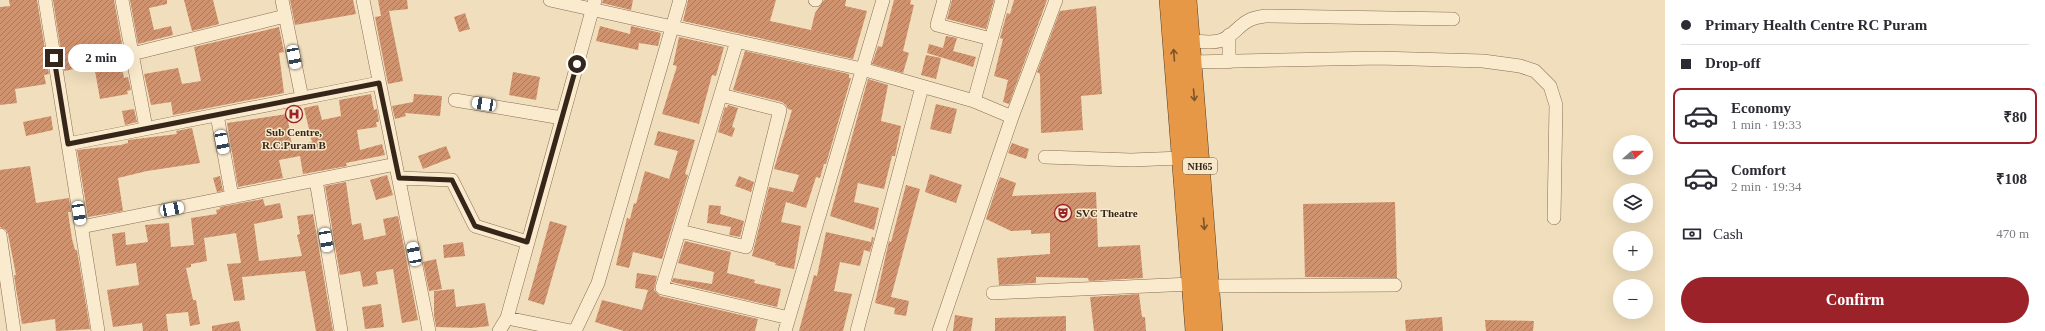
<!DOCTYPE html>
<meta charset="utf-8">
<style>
body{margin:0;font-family:Georgia,serif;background:#f7f7f7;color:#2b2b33;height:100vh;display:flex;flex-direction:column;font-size:15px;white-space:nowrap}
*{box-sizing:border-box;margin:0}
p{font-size:13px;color:#7c7c81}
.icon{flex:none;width:22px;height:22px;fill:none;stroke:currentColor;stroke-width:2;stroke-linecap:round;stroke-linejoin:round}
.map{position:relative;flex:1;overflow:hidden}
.drawer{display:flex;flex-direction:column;background:#fff;width:380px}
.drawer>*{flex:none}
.top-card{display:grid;align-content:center;height:88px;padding:0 16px;background:#fff}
.needle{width:26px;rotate:69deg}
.tools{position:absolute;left:1613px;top:135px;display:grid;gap:8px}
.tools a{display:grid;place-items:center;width:40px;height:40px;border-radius:50%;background:#fff;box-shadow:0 4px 16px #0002;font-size:20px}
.end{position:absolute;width:18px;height:18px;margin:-9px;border:5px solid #36261a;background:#fff;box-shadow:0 0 0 2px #fff}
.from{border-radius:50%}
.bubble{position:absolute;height:28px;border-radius:14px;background:#fff;box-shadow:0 4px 16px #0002;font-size:13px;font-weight:700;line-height:28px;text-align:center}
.car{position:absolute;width:12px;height:24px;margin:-12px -6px;border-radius:5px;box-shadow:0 0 3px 1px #0007;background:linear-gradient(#fff 24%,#345 0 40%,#fff 0 76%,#345 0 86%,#fff 0)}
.top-card b{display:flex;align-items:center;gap:14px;height:38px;font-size:15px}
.top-card b+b{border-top:1px solid #e1e1e2}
.top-card i{width:10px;height:10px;background:#2b2b33}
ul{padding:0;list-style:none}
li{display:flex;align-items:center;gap:12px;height:56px;margin:0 8px 6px;padding:0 8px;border:2px solid transparent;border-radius:8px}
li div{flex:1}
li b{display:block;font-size:15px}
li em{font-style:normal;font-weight:700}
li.selected{border-color:#9a2228}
li>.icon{width:36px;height:36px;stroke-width:1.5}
.pay{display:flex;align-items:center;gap:10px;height:44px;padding:0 16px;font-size:15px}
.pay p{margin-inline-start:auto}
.primary-button{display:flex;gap:8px;margin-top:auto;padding:8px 16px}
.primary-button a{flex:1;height:46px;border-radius:24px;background:#9a2228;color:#fff;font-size:16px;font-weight:700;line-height:46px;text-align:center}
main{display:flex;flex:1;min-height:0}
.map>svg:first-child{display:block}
.building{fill:url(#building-hatch)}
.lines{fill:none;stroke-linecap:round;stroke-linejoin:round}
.minor-casing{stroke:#886d55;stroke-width:14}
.highway-casing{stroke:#553c2a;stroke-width:20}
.minor{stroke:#faebcf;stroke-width:13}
.highway{stroke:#e69846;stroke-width:19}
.oneway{stroke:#7c542c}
.route{stroke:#36261a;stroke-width:5}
.labels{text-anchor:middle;stroke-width:3;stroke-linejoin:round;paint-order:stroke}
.shield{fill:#f7e8cb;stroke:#70604f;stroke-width:1}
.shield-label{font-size:10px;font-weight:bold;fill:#36261a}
.poi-label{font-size:11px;font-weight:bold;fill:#36261a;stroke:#f7e8cb}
</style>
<main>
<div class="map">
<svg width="1665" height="331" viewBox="0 0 1665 331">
<defs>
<pattern id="building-hatch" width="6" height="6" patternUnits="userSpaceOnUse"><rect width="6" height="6" fill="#d0936f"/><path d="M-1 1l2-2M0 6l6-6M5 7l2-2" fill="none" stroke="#aa785a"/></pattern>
</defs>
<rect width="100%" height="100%" fill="#f0debc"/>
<path class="building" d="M9,0H37L49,74L44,75L46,84L15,89L17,103L0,105V7L10,6Z
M53,0H114L124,55L120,57L124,78L128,77L131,90L127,91L128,94L100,99L94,65L64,71Z
M130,0H167V4L149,8L154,30L171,26L173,35L138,44Z
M184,0H213L219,24L192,31Z
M290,0H353L356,14L295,25Z
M378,0H407L408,9L389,11L403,81L388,84L375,17L381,16Z
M603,0H633L631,10L602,3Z
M688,0H776L770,21L811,30L815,13L824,0H846L845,6L867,11L853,59L683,21Z
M894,0H911L910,4L914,5L903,51L909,53L903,73L872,64L878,46L882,47Z
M952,0H994L986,29L947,19Z
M1014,0H1047L1009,104L1003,102L1008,80L994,76L1003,39L1000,38L1007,13L1010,14Z
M1096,6L1102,94L1081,96L1083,130L1041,133L1040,74L1037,72L1060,11Z
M465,13L470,29L459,32L454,17Z
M600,26L630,34L631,26L661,33L658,46L639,43L638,50L596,41Z
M279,27L284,52L279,53L284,93L173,115L171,102L151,105L144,74L178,68L182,84L201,81L194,47Z
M946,36L957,38L953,51L976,57L973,67L927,53L929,44L943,48Z
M679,37L724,47L716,76L712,75L699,124L662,114L677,66L673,65Z
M745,51L849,74V78H851L826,164H824L820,178L816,177L806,208L786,202L781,222L801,226L794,269L775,265L776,263L752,256L769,187L793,192L799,175L774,169L792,110L788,109L786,105L782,102L733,90Z
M926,55L941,58L936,79L921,75Z
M513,72L540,77L536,100L509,95Z
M868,79L888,85L881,121L901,126L895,156H892L884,189L858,183L854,202L879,208L874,230L830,216Z
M371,94L374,110L377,109L379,122H376L377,127L357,130L360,150L382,144L385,155L346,163L347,166L303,174L300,156L279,160L283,178L238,187L227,123L287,114L292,146L312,142L304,108L318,105L322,120L341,116L339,100Z
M414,94L442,96L440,116L405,113L406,116L395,119L392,106L413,102Z
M936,104L957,109L951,134L930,129Z
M728,105L738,108L732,127L735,128L732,137L718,132L725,107L727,108Z
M134,109L137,122L125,125L122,111Z
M51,116L53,130L26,136L23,122Z
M192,128L200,163L147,171L118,178L123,211L88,217L77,150L121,145L128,143V140L177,134L176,131Z
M658,131L695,140L685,174L688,175L662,259L633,252L629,268L616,265L627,218L630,219L634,203L636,204L645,171L669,179L678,151L654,145Z
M1012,143L1029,149L1026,159L1008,153Z
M446,146L451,158L423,169L418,156Z
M30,166L36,203L69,198L71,212H68L72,239L75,250H77L90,329L56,331L55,319L22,324L16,289L14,275H16L8,234L6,230L0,227V170Z
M930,174L962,185L956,203L925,192Z
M387,175L393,195L376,200L370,180Z
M220,176L223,191L217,192L213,178Z
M739,176L754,182L751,192L735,186Z
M1000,177L1016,183L1012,196L1096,192L1098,247L1140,245L1143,278L1089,281L1088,278L1036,277V283L999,285L997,258L1050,254V233L1031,234V230L1011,231L986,219Z
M346,182L352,225L361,223L364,240L386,235L383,219L398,216L418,320L402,323L393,269L376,272L378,284L363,287L360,271L340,275L325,186Z
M906,185L920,189L891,297L909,301L906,316L894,314L895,308L875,303L889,241L891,242Z
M263,199L265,206L280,203L283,218L254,224L259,261L302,256L297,235L300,234L297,216L313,214L333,331H316L305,271L242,277L245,300L234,301L227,264L241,263L236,233L204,238L207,261L191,264V267L186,268L193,300H196L200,324L190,326L188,312L166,314L168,331H143L142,323L113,327L107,290L139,285L136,263L116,266L112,234L125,232L126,245L148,242L145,225L169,223L171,247L194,245L191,218L217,214L216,210L220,209V207Z
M1395,202L1397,278L1305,277L1303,204Z
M709,205L721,206L720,214L744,221L740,237L729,235L731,227L707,223Z
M550,221L567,226L544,305L528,300Z
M826,232L871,242L872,237L874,238L870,252L864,250L860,266L840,262L834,291L852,294L843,331H799L814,275L817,276Z
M685,241L731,252L727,273L755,280L754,283L781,289L777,307L672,282L673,278L712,284L714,272L678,263Z
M463,242L465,256L444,258L443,245Z
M436,259L442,289L429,291L423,262Z
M637,273L657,276L654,290L660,296L758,319L755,331H624L595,322L602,300L642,310L648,290L635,288Z
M454,289L456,307L485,303L489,326L471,328L436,327L434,315V291Z
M1139,294L1142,317H1145L1146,331H1094L1090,297Z
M381,304L384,327L365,329L362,307Z
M955,315L973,318L971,331H953Z
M1066,316V331H995V318Z
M1442,317L1443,331H1406L1405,320Z
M1485,320L1534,321L1533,331H1486Z
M239,321L241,331H212V326Z"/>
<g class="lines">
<g class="minor-casing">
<path id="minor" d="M45,0L98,331
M122,0L146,128
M282,0L302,98
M363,0L429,331
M550,0L862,69L974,101L1012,117
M815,0H816
M944,0L937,25L991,39
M1229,35V62
M737,41L662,288L789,318
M1190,41C1200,41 1213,44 1222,40C1240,32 1239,19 1265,16L1453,19
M132,54L285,16
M1192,62L1379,58L1483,61L1520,66L1535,71L1550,86L1556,105L1554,218
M455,100L562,118
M974,101L1002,0
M217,115L232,197
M68,144L379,83
M1045,157L1131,160L1182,158
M399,178L452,180L475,226L527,242
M316,180L341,331
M81,227L396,164
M680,231L746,247L780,110L721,95
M0,235L14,331
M1209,286L1395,285
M993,293L1191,284
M507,318L571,331
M499,331L507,318L595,0
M575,331L598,283L680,0
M785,331L883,0
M857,331L922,87
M939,331L1012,117L1056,0"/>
</g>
<g class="highway-casing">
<path id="highway" d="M1169,0L1195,331
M1187,0L1213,331"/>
</g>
<use href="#minor" class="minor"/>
<use href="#highway" class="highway"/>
</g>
<defs><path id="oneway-shaft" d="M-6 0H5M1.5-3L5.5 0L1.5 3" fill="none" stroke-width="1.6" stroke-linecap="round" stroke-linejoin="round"/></defs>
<g class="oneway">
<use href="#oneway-shaft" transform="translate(1174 55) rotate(-94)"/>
<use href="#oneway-shaft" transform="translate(1194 95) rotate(85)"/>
<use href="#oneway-shaft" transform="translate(1204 224) rotate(85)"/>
</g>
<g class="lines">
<path class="route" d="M54,58L68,144L379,83L399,178L452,180L475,226L527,242L577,64"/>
</g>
<defs>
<g id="hospital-ring" transform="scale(0.9)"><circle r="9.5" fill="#f7e8cb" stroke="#9a2228" stroke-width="1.5"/><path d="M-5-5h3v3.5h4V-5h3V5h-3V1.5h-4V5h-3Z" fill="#9a2228"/></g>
<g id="theatre-ring" transform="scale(0.9)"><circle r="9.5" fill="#f7e8cb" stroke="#9a2228" stroke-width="1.5"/><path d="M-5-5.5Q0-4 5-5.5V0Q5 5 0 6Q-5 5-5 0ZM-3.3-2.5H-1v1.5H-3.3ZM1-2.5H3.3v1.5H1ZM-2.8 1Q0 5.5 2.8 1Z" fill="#9a2228"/></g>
</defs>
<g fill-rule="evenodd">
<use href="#hospital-ring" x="294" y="114"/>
<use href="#theatre-ring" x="1063" y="213"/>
</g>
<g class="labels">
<rect class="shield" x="1183" y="158" width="34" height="16" rx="3"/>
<g class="shield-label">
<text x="1200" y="170">NH65</text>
</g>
<g class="poi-label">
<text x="294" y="136">Sub Centre,<tspan x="294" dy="13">R.C.Puram B</tspan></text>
<text x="1076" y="217" text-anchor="start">SVC Theatre</text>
</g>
</g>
</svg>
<div class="tools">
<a><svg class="needle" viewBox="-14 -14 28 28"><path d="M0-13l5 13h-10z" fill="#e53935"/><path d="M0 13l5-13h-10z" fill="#7c7c81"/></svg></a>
<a><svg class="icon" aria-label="layers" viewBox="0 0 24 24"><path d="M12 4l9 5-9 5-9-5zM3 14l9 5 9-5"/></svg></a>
<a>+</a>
<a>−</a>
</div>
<i class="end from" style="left:577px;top:64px"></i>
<i class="end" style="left:54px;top:58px"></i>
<div class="bubble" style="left:68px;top:44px;width:66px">2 min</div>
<i class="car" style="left:294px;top:57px;rotate:169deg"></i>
<i class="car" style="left:484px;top:104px;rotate:279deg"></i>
<i class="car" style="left:222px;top:142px;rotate:169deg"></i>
<i class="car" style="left:172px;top:209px;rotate:79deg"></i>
<i class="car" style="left:79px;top:213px;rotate:171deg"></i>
<i class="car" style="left:326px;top:240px;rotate:170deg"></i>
<i class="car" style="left:414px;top:254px;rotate:349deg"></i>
</div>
<section class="drawer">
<div class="top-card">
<b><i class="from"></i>Primary Health Centre RC Puram</b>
<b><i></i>Drop-off</b>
</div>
<ul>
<li class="selected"><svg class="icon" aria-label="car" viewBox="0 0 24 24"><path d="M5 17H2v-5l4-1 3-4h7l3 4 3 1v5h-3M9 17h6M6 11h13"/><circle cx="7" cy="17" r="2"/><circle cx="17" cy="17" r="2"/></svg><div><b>Economy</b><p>1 min · 19:33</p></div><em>₹80</em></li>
<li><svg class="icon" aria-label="car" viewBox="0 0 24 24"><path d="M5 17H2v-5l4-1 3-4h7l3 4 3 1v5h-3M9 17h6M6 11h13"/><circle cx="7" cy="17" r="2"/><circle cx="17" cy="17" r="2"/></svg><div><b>Comfort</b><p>2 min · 19:34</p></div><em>₹108</em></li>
</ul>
<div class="pay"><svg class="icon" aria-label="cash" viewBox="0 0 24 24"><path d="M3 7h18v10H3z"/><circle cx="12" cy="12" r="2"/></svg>Cash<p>470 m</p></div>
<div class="primary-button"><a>Confirm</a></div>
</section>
</main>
